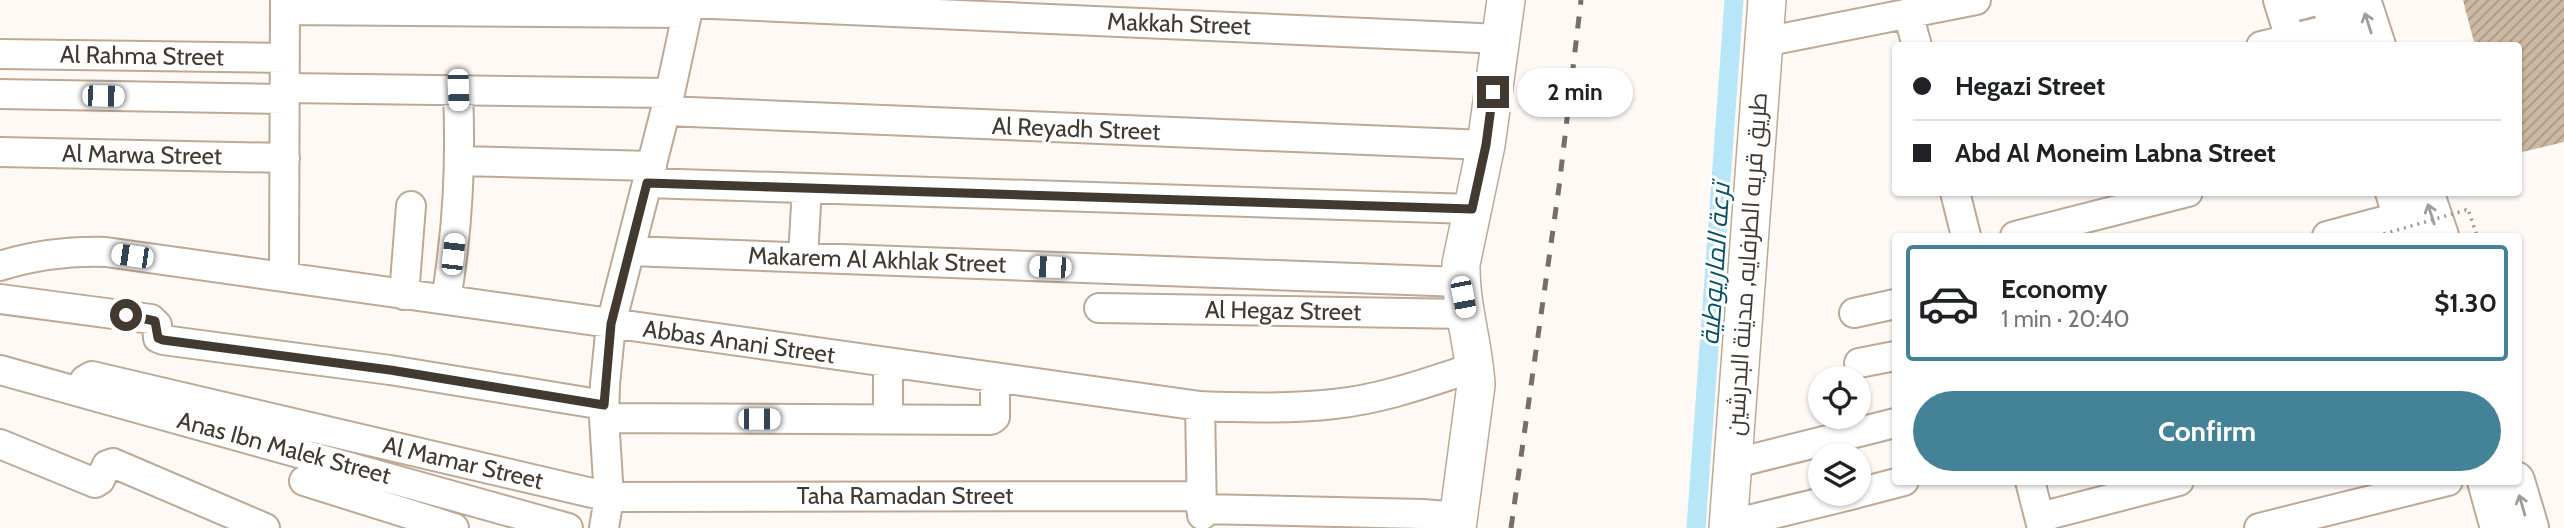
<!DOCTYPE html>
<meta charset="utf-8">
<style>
body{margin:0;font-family:Cabin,Cairo,sans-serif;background:#f2f2f2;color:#202124;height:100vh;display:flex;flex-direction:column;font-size:26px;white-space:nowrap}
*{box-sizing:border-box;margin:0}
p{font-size:23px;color:#757577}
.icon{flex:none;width:38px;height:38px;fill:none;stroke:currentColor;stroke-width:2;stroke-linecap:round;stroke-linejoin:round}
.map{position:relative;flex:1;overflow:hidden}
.panel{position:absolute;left:1892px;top:233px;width:630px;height:252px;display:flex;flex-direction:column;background:#fff;border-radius:7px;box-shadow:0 2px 5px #0004}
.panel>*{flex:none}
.top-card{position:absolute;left:1892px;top:42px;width:630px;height:154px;border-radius:7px;box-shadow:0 2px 5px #0004;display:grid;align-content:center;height:154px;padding:0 21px;background:#fff}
.controls{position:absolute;left:1808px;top:366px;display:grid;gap:14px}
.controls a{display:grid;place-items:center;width:63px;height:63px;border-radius:50%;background:#fff;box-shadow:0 2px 5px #0004;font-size:35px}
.end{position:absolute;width:32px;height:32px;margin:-16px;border:9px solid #423a31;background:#fff;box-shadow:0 0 0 4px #fff}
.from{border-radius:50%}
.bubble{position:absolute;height:49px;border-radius:24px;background:#fff;box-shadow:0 2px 5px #0004;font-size:23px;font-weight:700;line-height:49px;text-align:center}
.car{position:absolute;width:21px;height:42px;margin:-21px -10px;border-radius:9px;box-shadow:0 0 5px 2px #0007;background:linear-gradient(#fff 24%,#345 0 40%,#fff 0 76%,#345 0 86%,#fff 0)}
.top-card b{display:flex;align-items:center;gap:24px;height:66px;font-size:26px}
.top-card b+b{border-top:2px solid #e0e0e0}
.top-card i{width:18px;height:18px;background:#202124}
ul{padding:12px 0 0;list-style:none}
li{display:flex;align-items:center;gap:21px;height:116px;margin:0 14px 10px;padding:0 7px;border:4px solid transparent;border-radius:7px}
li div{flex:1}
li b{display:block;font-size:26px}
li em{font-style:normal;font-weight:700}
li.active{border-color:#448298}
li>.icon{width:63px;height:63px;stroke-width:1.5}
.button{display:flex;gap:14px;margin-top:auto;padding:14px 21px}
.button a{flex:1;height:80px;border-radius:42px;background:#448298;color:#fff;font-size:28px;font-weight:700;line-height:80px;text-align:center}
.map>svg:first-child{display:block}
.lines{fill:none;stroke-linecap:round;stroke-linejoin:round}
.canal{stroke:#b6e6f7;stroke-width:19}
.building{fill:url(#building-hatch);filter:url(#shadow)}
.minor-casing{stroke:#bda995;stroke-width:32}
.major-casing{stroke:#bda995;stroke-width:40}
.highway-casing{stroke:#bda995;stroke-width:42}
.path{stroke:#9f9992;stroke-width:3.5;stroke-dasharray:2 5;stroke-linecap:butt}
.minor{stroke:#fff;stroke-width:28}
.major{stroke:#fff;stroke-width:37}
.highway{stroke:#fff;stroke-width:38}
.rail{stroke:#766e67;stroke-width:5;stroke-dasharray:12 12;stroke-linecap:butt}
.path-bridge{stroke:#9f9992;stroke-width:3.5;stroke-dasharray:2 5;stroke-linecap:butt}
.oneway{stroke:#a09c98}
.route{stroke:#423a31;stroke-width:9}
.labels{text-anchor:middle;stroke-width:6;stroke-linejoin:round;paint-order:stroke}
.street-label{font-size:24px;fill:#423a31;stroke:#fff}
.water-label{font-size:26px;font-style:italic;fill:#065165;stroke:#fff}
</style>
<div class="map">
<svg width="2564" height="528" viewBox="0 0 2564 528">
<defs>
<pattern id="building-hatch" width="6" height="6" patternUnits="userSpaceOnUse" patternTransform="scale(1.75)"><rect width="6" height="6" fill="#ccb8a3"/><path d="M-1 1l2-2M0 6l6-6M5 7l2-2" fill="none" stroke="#a79785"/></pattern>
<filter id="shadow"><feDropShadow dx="5.5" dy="-5.5" stdDeviation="0" flood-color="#0004"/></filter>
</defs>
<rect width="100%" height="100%" fill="#fef9f5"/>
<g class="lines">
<path class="canal" d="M1696,528L1734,0"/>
</g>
<path class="building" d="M2463,0H2564V142L2518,153V46H2475Z"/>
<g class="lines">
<g class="minor-casing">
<path id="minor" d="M2278,0L2290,39
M689,3L1501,39
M285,10L687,13
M2281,10L2319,0
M1908,13L1917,46
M1764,42L1976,0
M2261,46L2339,27
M0,54L285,58
M285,88L670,93
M0,94L285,99
M666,111L1486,145
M0,152L285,158
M460,161L652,166
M647,183L1472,209
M1955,192L1966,236
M2015,236L2188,192
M2327,236L2402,216
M630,251L1461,282
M803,257L807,188
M0,266C35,255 69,251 106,252L1200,406C1245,408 1289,409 1334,404C1383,399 1429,382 1475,367
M284,277L285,0
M404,295L411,206
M0,299L151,319L157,325L158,338L163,340L390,370L604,405
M446,300C458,227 461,164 458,90
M1099,308L1466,314
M1854,313L1895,304
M888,363V419
M1859,363L1895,356
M0,370L568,528
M83,393L85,380L92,376L609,497L1201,496
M1200,406L1202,515
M604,418L991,420L995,417V378
M0,444L95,483L100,480L107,465L113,463L265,528
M1732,464L1895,423
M304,481L454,528
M2030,481L2042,528
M1858,493L1904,481
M1201,509L1423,514L1458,517
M2040,517L2179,481
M1728,525L1855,494
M604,528L609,497L604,418L605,384L611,324L670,93L690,0
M2259,528L2448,481"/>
</g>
<g class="major-casing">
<path id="major" d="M1457,528L1476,385C1474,344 1460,305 1461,264L1486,145L1506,0
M1728,528L1767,0"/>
</g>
<g class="highway-casing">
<path id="highway" d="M2330,0L2345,46
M2361,0L2376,46
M2395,192L2409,236
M2424,192L2439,236
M2487,481L2500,528
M2515,481L2529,528"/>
</g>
<path class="path" d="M2469,212L2477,236"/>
<use href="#minor" class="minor"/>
<use href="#major" class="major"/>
<use href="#highway" class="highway"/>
<path class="rail" d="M1511,528L1559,187L1581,0"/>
<path class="path-bridge" d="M2377,236L2466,210L2469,212"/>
</g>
<defs><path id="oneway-shaft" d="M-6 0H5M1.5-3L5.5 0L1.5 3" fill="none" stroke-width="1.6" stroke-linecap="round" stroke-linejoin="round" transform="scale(1.75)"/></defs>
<g class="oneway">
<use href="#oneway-shaft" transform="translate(2368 23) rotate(-108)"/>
<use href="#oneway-shaft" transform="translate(2431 214) rotate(-108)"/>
<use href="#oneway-shaft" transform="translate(2522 505) rotate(-106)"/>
</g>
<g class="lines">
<path class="route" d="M126,315L155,321L158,338L163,340L390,370L604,405L611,324L647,183L1472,209L1486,145L1493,92"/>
</g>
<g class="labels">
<g class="street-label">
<text transform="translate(1179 24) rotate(2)" y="8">Makkah Street</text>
<text transform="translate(142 56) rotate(1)" y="8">Al Rahma Street</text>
<text transform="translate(1076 129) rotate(2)" y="8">Al Reyadh Street</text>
<text transform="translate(142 155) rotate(1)" y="8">Al Marwa Street</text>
<text transform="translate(877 260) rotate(2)" y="8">Makarem Al Akhlak Street</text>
<text transform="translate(1747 264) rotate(-86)" y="8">طريق قريه الطرفايه, مدينة البدرشين</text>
<text transform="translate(1283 311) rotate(1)" y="8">Al Hegaz Street</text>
<text transform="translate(739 342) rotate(8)" y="8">Abbas Anani Street</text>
<text transform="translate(284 448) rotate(15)" y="8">Anas Ibn Malek Street</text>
<text transform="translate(463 463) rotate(13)" y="8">Al Mamar Street</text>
<text x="905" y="504">Taha Ramadan Street</text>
</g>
<g class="water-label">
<text transform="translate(1715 264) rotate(-86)" y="9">ترعة الماريوطية</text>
</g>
</g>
</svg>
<div class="controls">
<a><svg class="icon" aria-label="locate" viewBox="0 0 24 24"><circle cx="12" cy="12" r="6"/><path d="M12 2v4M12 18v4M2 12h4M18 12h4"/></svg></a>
<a><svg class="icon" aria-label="layers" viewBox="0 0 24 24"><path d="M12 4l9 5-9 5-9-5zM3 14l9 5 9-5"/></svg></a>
</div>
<i class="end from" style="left:126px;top:315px"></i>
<i class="end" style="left:1493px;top:92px"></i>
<div class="bubble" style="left:1517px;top:68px;width:116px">2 min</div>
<i class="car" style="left:458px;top:90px;rotate:178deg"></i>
<i class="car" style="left:103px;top:96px;rotate:91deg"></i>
<i class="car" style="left:453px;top:254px;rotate:6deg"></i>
<i class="car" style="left:132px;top:256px;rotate:278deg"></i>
<i class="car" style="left:1050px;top:267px;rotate:272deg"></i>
<i class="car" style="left:1463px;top:297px;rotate:169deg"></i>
<i class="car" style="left:759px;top:419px;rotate:90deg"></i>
<div class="top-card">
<b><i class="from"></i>Hegazi Street</b>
<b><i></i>Abd Al Moneim Labna Street</b>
</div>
<section class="panel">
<ul>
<li class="active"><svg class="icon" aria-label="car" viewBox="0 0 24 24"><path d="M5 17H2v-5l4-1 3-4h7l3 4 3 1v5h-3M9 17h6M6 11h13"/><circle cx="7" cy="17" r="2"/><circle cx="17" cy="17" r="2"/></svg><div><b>Economy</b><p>1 min · 20:40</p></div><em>$1.30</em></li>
</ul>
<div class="button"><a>Confirm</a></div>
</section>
</div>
